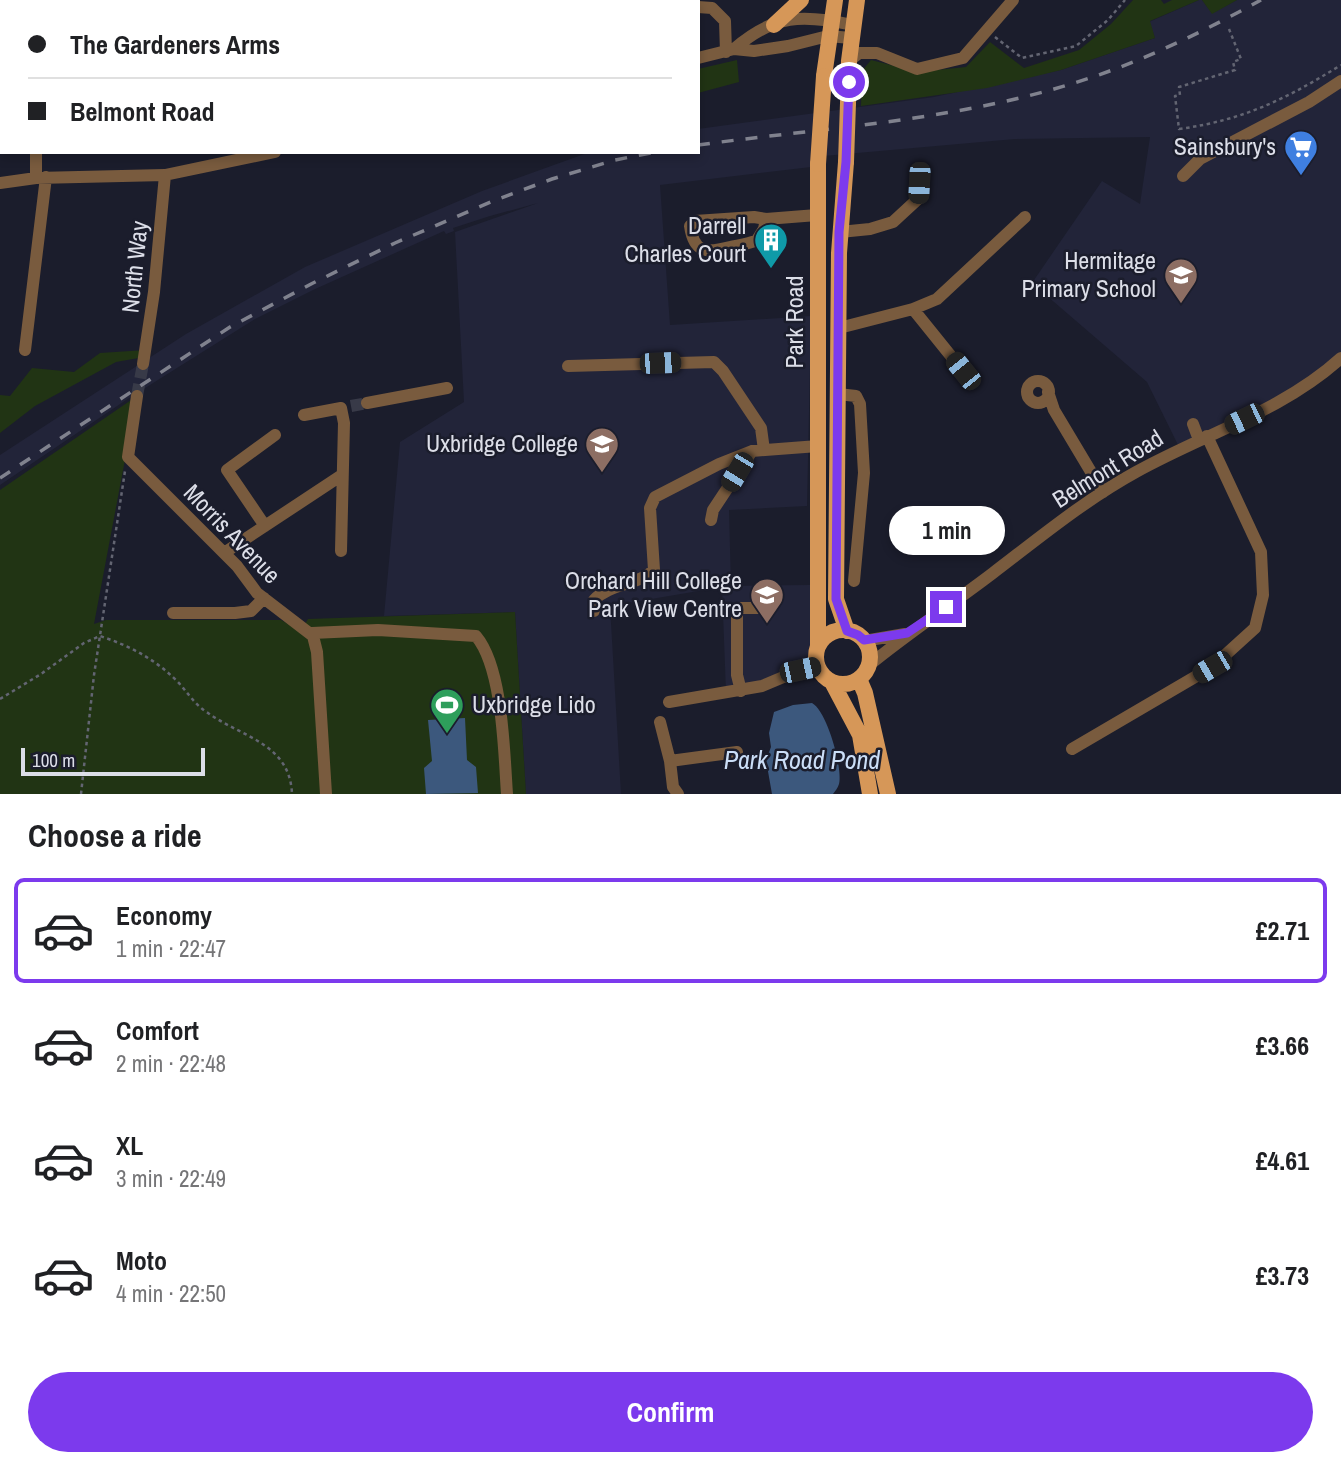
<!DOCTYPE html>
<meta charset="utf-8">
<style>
body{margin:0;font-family:"Archivo Narrow",sans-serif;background:#f6f6f6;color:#202124;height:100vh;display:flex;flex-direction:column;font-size:26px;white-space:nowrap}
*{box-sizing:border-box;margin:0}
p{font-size:23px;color:#757577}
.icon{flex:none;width:38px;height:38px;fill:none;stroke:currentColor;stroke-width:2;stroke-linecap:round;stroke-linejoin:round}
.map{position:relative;height:794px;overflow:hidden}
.panel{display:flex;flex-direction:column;background:#fff;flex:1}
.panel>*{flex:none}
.top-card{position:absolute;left:0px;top:0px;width:700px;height:154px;box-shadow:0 4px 10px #0003;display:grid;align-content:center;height:154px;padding:0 28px;background:#fff}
.scale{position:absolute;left:21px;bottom:18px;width:184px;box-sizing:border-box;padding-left:7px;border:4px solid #dcdee8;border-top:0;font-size:19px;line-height:24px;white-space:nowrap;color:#dcdee8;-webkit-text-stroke:5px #1b1d2c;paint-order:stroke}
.end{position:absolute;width:32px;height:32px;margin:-16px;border:9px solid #7c3aed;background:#fff;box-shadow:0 0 0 4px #fff}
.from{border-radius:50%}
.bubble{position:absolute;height:49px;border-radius:24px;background:#fff;box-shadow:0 4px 10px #0003;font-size:23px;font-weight:700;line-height:49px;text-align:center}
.car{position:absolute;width:21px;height:42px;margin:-21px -10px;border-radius:9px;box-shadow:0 0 5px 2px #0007;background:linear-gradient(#222 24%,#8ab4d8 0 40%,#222 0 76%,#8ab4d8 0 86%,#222 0)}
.top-card b{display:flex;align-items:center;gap:24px;height:66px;font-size:26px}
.top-card b+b{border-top:2px solid #e0e0e0}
.top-card i{width:18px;height:18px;background:#202124}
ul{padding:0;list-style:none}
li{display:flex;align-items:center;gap:21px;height:105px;margin:0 14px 10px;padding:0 14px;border:4px solid transparent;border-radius:10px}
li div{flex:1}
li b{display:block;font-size:26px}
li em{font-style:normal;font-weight:700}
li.active{border-color:#7c3aed}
li>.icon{width:63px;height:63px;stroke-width:1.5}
h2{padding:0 28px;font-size:32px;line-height:84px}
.cta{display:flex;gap:14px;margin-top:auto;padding:14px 28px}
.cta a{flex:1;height:80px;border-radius:42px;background:#7c3aed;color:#fff;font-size:28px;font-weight:700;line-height:80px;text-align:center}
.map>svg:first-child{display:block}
.built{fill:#222439}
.green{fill:#213414}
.water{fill:#3c587d}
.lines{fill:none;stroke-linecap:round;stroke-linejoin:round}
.river{stroke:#3c587d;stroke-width:23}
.minor-tunnel{stroke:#383a48;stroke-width:12;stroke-dasharray:12 6;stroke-linecap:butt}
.path{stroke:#636572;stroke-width:2.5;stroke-dasharray:3.5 3.5;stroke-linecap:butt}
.minor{stroke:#795b3e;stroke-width:12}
.major{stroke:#d69758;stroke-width:16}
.rail{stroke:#80828e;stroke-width:3.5;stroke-dasharray:12 12;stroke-linecap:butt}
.major-bridge{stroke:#d69758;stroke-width:16}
.route{stroke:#7c3aed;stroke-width:9}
.labels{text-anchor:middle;stroke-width:5;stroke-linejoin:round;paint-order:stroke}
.poi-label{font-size:24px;fill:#dcdee8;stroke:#1b1d2c;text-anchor:end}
.street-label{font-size:24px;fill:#dcdee8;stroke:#1b1d2c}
.water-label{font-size:26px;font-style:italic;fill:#cbdef7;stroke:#1b1d2c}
</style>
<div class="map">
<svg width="1341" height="794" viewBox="0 0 1341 794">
<rect width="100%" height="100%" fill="#1b1d2c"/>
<path class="built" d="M1199,0H1202L1212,13L1237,0H1341V355L1305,387L1180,449L1147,382L1032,283L1102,181L1140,204L1150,137L1015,139L812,157L811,167L660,185L670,325L811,316L807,506L729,510L731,586L810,585L813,663L726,692L722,587L610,606L621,794H526L515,612L384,616L400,442L464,402L455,232L538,203L490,216L453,228L454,231L446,234L444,231L313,290L255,319L126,400L0,485V455L186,334L305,267L482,191L590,152H698V129L934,97L1061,70L1155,38L1149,22Z"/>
<path class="green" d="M1133,0H1161L1164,4L1172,0H1199L1150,21L1155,38L1061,70L987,88L861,106L862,71L871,60L918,72L966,67L990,42L1024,68L1079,50L1111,24Z
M1202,0H1237L1212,14Z
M737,60L739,82L698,93V69Z
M146,350L144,357L116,362L35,406L0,433V395L10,396L32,368L74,372L100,353Z
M137,396L94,624L106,620H281L301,631L308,619L515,612L526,794H0V490Z"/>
<path class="water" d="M812,703C827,711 843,768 839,784C838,788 835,791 833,794H772L766,760L771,747L769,733L774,712L793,705Z
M465,718L467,760L476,767L478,793L426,794L424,768L432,761L428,720Z"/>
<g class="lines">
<path class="river" d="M19,2L20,0
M0,52L2,48"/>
<path class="minor-tunnel" d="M137,396L143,364
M351,406L367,403"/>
<path class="path" d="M1229,29L1241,59L1233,62L1235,70L1179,87L1180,95L1175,96L1179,129C1244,120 1286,99 1341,65
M995,37L1022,58L1076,46L1108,20L1125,0
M0,699L41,674L84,643L100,636C130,646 155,659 178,682C188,693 195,705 208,713C241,737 290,743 292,794
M81,794L94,675L125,471"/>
<path class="minor" d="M163,0L164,2
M279,0L280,2
M480,0L481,2
M553,0L554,2
M584,0V2
M698,7L712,8L725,21L726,52
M734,49C774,14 803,14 853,25
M698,58L734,49L754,51L788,46L828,36L851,38
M849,61L859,53H877L917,69L963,58L1013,0
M1183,176L1200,159L1309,102L1341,81
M36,178V152
M0,183L36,178L165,175L275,152
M766,219L754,217L695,221L690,226C694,254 707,253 730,247C739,245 749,244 757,240L764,229L766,219L817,215
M840,232L870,229L893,222L919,198V183
M913,309L963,371
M839,328L913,309L937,299L1025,217
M25,350L46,177
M143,364L154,292L165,175
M568,366L714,362L723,371L761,428L764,450
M1027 392a11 11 0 1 1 22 0a11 11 0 1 1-22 0Z
M1048,392L1054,410L1103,492
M838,394L856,396L860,404L864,473L854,581
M137,396L128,457L237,566L257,593L313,636L317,652L326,794
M367,403L447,388
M304,415L341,408L344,423L341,551
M1193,424L1199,440
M711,520L713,510L752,451
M265,526L227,470L275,435
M224,553L342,475
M594,611V600C610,583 637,586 654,570L650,508L655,497L719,464L752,451L818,446
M173,613H235L251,611L264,598
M312,633L378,630L476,636C503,668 504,753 507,794
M864,641L905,634
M868,666C908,633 951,605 993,573C1039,538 1085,500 1136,472C1204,434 1283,411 1341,358
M741,691L737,675V608H758
M669,702L762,686L800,670L817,667
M660,722L670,761
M1072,749L1212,667L1255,628L1263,595L1261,552L1207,436
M678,794L673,787L670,761L737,752"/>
<path class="major" d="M774,25L801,0
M824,76L835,0
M848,103L849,61L857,0
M846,162L839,253L836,599L847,631
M818,164V646
M816 657a27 27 0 1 1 54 0a27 27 0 1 1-54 0Z
M859,679L865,693L888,794
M832,682L860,735L870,794"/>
<path class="rail" d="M698,145C822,128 951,121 1071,84C1137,64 1201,33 1261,0
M0,478L230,327L313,283L395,243L493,201L552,179L615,160L656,152"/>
<path class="major-bridge" d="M846,162L848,103
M818,164L824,76"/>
</g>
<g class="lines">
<path class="route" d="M849,82L846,162L839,232L836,599L847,631L858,635L864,640L907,633L946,607"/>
</g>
<defs>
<g id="supermarket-pin" transform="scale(1.75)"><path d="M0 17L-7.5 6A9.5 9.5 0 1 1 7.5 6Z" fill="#3f7fe0" stroke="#1b1d2c"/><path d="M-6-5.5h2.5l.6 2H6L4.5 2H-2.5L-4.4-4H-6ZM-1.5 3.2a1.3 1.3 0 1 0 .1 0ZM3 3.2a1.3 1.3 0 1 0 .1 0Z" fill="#fff"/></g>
<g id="building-pin" transform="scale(1.75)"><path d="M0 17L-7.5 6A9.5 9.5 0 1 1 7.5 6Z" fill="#0f9aa8" stroke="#1b1d2c"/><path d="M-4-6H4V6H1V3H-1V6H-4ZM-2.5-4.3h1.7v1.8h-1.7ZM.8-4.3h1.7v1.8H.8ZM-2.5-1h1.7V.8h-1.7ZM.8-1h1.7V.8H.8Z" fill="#fff"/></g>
<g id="school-pin" transform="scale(1.75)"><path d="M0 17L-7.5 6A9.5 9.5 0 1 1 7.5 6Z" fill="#8d6e63" stroke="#1b1d2c"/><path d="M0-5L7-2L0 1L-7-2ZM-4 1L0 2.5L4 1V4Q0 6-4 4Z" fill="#fff"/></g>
<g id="university-pin" transform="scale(1.75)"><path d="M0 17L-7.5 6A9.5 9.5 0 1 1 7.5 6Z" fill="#8d6e63" stroke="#1b1d2c"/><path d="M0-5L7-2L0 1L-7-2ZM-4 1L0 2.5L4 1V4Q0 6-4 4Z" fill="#fff"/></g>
<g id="stadium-pin" transform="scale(1.75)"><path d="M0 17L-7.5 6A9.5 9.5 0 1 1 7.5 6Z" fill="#2e9e5b" stroke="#1b1d2c"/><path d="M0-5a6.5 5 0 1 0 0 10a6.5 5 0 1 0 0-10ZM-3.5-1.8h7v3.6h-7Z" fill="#fff"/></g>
</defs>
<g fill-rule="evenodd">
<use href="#supermarket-pin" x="1301" y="147"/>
<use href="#building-pin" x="771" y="240"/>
<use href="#school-pin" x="1181" y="275"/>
<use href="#university-pin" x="602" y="444"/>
<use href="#university-pin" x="767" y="595"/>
<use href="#stadium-pin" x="447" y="705"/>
</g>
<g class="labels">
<g class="poi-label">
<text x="1276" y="155">Sainsbury's</text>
<text x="746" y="234">Darrell<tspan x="746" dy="28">Charles Court</tspan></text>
<text x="1156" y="269">Hermitage<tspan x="1156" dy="28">Primary School</tspan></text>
<text x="578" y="452">Uxbridge College</text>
<text x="742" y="589">Orchard Hill College<tspan x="742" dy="28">Park View Centre</tspan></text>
<text x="472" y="713" text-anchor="start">Uxbridge Lido</text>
</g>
<g class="street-label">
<text transform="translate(135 267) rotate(-84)" y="8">North Way</text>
<text transform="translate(795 322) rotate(-90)" y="8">Park Road</text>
<text transform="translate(1108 469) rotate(-32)" y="8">Belmont Road</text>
<text transform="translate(232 534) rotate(46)" y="8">Morris Avenue</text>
</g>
<g class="water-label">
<text x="802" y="769">Park Road Pond</text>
</g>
</g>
</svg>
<div class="scale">100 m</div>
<i class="end from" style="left:849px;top:82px"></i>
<i class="end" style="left:946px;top:607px"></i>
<div class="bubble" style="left:889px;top:506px;width:116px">1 min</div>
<i class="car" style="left:919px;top:183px;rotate:183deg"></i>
<i class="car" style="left:660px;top:363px;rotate:88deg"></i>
<i class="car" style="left:963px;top:371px;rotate:321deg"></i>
<i class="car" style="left:1244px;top:419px;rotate:244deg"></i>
<i class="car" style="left:737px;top:472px;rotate:211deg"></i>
<i class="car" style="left:1212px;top:667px;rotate:240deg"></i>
<i class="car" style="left:800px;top:670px;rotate:78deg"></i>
<div class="top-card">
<b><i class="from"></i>The Gardeners Arms</b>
<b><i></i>Belmont Road</b>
</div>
</div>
<section class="panel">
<h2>Choose a ride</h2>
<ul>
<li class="active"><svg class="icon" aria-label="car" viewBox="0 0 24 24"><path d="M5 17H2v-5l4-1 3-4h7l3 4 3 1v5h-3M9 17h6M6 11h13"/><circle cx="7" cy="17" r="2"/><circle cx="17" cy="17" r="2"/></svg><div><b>Economy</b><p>1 min · 22:47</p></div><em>£2.71</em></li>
<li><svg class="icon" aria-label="car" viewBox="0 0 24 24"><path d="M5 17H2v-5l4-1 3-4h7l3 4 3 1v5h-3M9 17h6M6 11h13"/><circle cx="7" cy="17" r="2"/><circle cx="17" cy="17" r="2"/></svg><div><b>Comfort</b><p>2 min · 22:48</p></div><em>£3.66</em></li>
<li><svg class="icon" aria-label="car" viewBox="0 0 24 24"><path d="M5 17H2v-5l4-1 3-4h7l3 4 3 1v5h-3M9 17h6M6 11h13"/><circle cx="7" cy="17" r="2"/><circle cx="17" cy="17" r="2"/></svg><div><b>XL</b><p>3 min · 22:49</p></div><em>£4.61</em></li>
<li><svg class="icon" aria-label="car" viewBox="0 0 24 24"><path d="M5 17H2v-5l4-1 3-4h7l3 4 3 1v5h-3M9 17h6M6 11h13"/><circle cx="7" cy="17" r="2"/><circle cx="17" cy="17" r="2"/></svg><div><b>Moto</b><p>4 min · 22:50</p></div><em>£3.73</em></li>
</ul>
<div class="cta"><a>Confirm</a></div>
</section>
